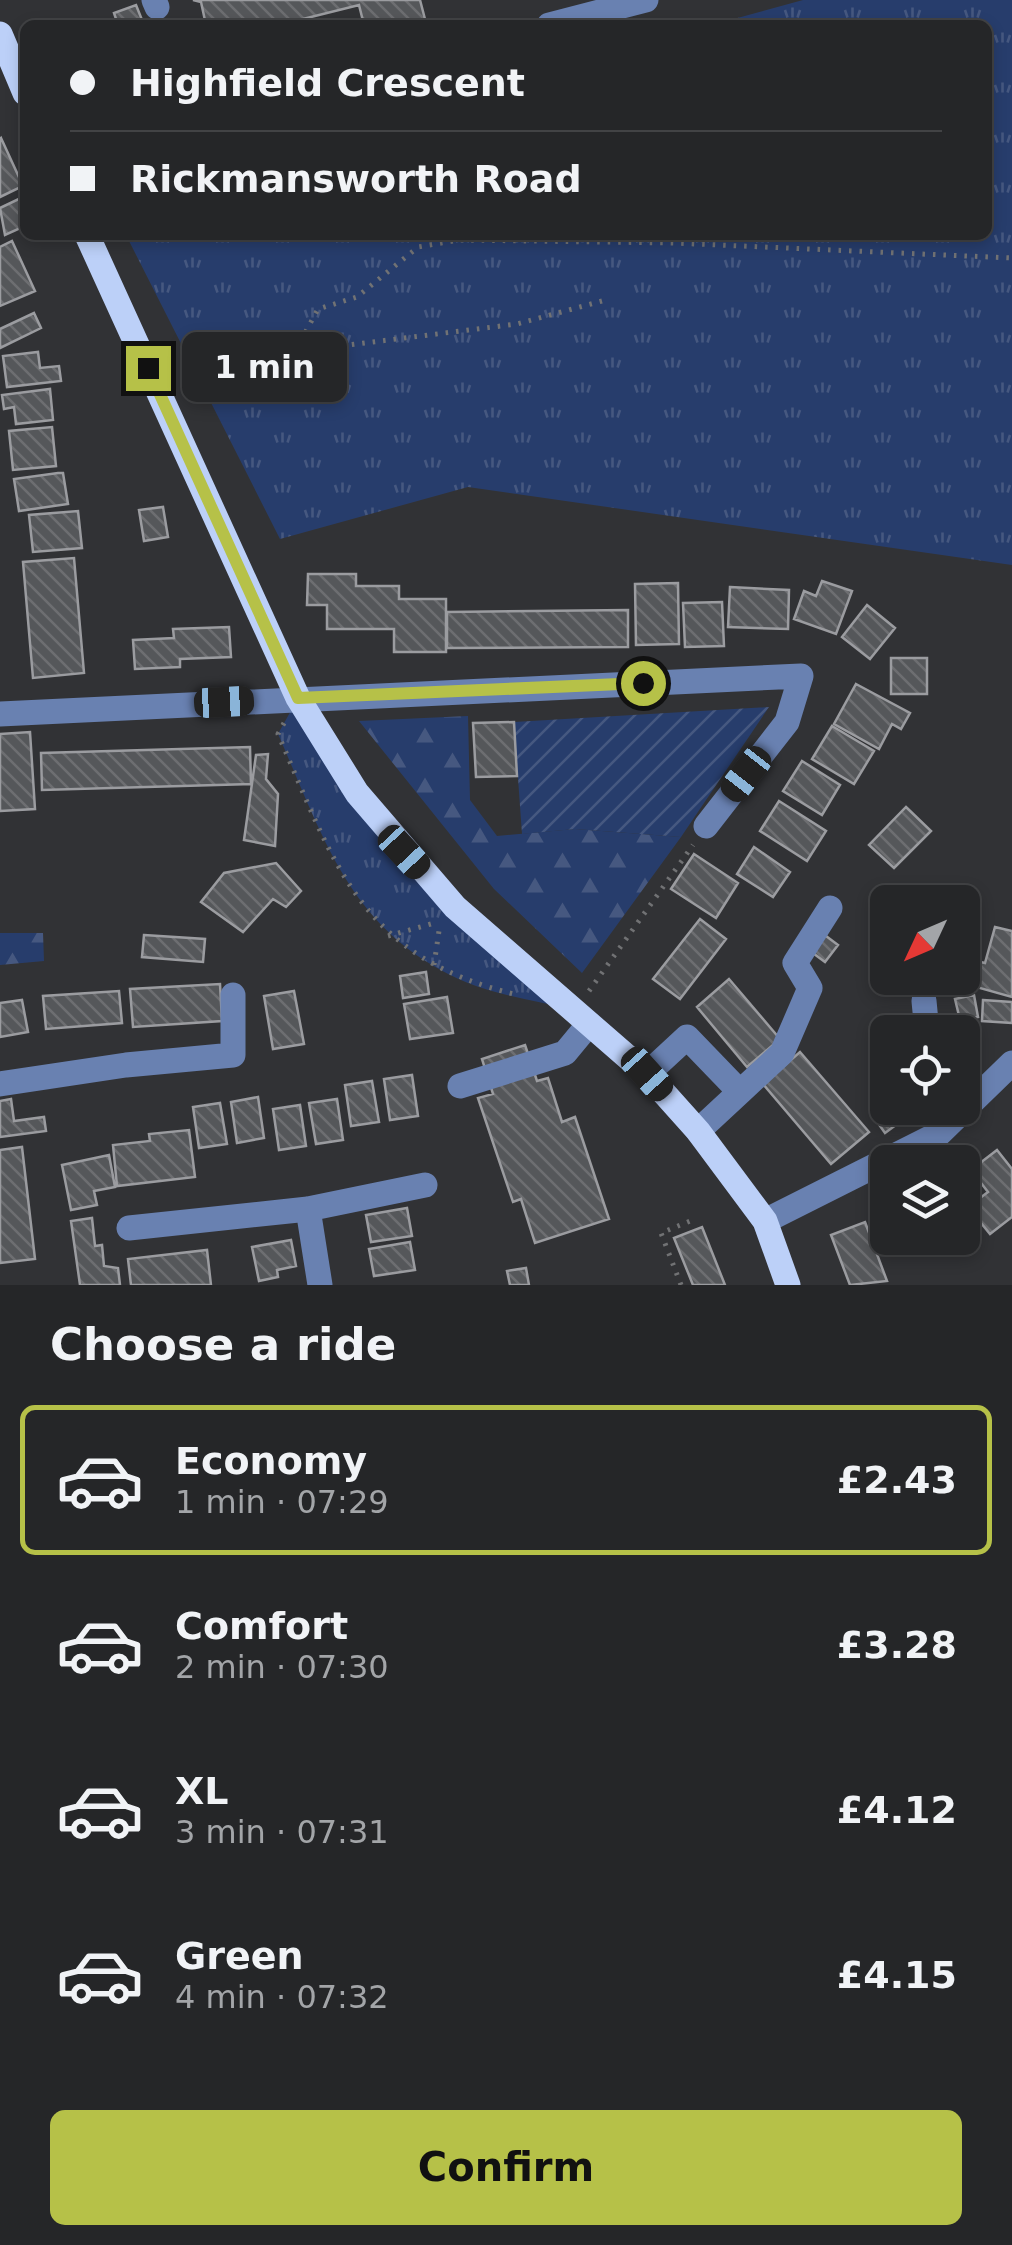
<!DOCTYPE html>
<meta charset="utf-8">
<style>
body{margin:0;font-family:"DejaVu Sans",sans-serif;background:#313234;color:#f1f3f6;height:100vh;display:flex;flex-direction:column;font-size:38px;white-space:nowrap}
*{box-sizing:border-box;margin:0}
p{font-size:32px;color:#a3a5a8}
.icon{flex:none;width:55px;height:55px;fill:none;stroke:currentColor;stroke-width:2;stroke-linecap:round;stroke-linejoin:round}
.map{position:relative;height:1285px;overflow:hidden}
.sheet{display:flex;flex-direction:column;background:#252628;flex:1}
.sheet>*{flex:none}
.banner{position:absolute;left:20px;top:20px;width:972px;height:220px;border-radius:15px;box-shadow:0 5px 15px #0003,0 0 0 2px #424345;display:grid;align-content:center;height:220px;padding:0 50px;background:#252628}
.needle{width:65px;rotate:226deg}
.tools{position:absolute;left:870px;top:885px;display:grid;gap:20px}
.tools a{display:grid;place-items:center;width:110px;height:110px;border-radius:15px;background:#252628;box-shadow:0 5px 15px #0003,0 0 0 2px #424345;font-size:50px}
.end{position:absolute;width:45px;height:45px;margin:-22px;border:12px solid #b6c148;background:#111;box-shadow:0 0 0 5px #111}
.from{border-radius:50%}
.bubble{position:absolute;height:70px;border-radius:15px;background:#252628;box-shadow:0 5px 15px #0003,0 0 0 2px #424345;font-size:32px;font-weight:700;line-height:70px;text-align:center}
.car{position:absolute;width:30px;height:60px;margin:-30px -15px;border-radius:12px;box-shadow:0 0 8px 2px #0007;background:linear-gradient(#222 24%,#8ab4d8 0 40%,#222 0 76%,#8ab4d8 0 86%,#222 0)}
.banner b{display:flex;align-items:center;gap:35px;height:95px;font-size:38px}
.banner b+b{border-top:2px solid #424345}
.banner i{width:25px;height:25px;background:#f1f3f6}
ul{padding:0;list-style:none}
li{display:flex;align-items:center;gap:30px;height:150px;margin:0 20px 15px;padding:0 30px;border:5px solid transparent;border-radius:15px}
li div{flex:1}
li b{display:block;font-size:38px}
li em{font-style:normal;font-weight:700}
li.active{border-color:#b6c148}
li>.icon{width:90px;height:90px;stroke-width:1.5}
h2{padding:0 50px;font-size:45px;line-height:120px}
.primary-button{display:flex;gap:20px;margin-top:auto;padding:20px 50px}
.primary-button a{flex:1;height:115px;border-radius:15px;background:#b6c148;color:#111;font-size:40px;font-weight:700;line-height:115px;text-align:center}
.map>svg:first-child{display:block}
.grass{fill:url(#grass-tufts)}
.forest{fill:url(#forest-firs)}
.garden{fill:url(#garden-furrows)}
.building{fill:url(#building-back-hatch);stroke:#9b9ca0;stroke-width:2.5}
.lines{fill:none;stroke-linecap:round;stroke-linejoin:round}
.path{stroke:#717274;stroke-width:5;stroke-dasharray:2.5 8;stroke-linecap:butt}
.minor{stroke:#6981b1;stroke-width:25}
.major{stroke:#bcd0f8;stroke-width:25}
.route{stroke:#b6c148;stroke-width:12}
</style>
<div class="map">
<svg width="1012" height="1285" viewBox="0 0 1012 1285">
<defs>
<pattern id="grass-tufts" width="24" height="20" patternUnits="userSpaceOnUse" patternTransform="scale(2.5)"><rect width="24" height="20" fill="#273d6c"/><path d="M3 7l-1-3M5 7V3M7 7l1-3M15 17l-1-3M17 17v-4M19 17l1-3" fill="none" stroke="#465880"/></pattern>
<pattern id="forest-firs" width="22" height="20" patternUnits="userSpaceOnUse" patternTransform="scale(2.5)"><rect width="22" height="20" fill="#273d6c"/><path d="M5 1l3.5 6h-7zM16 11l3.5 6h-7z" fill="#465880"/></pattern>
<pattern id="garden-furrows" width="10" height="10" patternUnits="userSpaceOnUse" patternTransform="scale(2.5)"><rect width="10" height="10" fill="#273d6c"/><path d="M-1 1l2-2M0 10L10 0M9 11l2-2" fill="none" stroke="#465880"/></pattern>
<pattern id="building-back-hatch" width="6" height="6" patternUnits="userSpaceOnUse" patternTransform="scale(2.5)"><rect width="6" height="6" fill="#55575a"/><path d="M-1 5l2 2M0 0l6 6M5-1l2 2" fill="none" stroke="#6d6e71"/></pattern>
</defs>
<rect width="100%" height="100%" fill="#313235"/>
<path class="grass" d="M803,0H1012V565L468,487L280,539L126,235H988V25H712Z
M298,698L357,793L573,1010C539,1001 500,996 468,983C351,934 325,841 278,734Z"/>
<path class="forest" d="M468,716L470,800L497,836L575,829L681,837L582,973L494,889L359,721Z
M0,933H43L44,961L0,965Z"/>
<path class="garden" d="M769,707L681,837L575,829L522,834L514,722Z"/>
<path class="building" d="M193,0H420L426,23L364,25L359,5L279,25H206L201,2Z
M136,5L144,25H118L114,13Z
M1,138L23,186L0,197V139Z
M25,196V226L5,235L0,208Z
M12,241L35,291L0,306V247Z
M34,313L41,328L0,348V329Z
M38,352L40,368L59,366L61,381L7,387L3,356Z
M50,389L53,420L16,424L14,407L4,409L2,395Z
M52,427L56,466L13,470L9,431Z
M58,473H63L68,504L19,511L14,479Z
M163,507L168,537L144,541L139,510Z
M78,511L82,548L33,552L29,515Z
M74,558L84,673L33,678L23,562Z
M308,574H356V586H399V599H446V652H394V629H327V605H307Z
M822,581L852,591L836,634L794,619L804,591L816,596Z
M678,583L679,644L636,645L635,584Z
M730,587L789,590L788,629L728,627Z
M722,602L724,646L685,647L683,603Z
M867,605L895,628L870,659L842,637Z
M628,610V647L447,648V612Z
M229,627L231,657L180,659V667L135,669L133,640L174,638L173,629Z
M891,658H927V694H891Z
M856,684L910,713L901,729L892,724L879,749L834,724Z
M514,722L517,776L476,777L473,723Z
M832,726L874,751L854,784L812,759Z
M30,732L35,809L0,811V734Z
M250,747L251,784L42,790L41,753Z
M268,754L266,779L278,794L275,846L244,840L256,755Z
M802,761L840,785L822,815L783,791Z
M779,801L826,831L807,861L760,831Z
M906,807L931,831L894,868L869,845Z
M754,847L790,872L773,897L737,874Z
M694,854L738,883L716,918L671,889Z
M276,863L301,891L286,907L273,899L243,932L201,902L224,873Z
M700,919L726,939L680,999L653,979Z
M995,927L1012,931V997L969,985L976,961L985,963Z
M822,933L838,945L825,962L810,951Z
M144,935L205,939L203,962L142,957Z
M426,972L429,994L403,998L400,976Z
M729,979L780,1039L747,1067L697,1007Z
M220,984L222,1021L133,1027L130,989Z
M119,991L122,1023L46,1029L43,996Z
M294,991L304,1044L273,1049L264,996Z
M974,995L978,1017L960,1020L955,999Z
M447,997L453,1033L410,1039L404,1004Z
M22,1000L28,1032L0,1037V1003Z
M983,1000L1012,1002V1023L982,1021Z
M525,1045L537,1081L548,1078L562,1122L575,1117L609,1219L535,1243L521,1199L513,1202L478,1098L493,1094L482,1059Z
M800,1052L869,1132L831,1164L763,1084Z
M412,1075L418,1116L390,1120L384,1079Z
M372,1081L379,1122L351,1126L345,1085Z
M258,1097L264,1138L237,1143L231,1102Z
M11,1099L14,1121L44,1117L46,1131L0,1137V1101Z
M337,1099L343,1140L316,1144L309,1103Z
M220,1103L227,1144L199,1148L193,1107Z
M300,1105L306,1146L279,1150L273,1109Z
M888,1105V1108H919L885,1133L873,1116Z
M189,1130L195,1177L117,1186L113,1145L150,1141L149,1134Z
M22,1147L35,1259L0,1263V1150Z
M997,1150L1012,1169V1217L990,1234L968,1207L988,1192L971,1170Z
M109,1155L115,1187L94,1191L97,1205L71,1210L62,1165Z
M407,1208L412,1236L371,1242L366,1215Z
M92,1218L95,1246L102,1245L104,1266L118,1268L120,1285H80L71,1221Z
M865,1222L887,1281L850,1285L831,1235Z
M702,1227L725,1285H693L674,1238Z
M291,1240L296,1266L277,1270L278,1277L259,1281L252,1247Z
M410,1242L415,1270L374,1276L369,1249Z
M207,1250L211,1285H131L128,1259Z
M526,1268L529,1285H510L507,1271Z"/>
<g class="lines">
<path class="path" d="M602,301L517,324L308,350L298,346L318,309L357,297L418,247L459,240L674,243L1012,258
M284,723L278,734C336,868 361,958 518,995
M388,936L438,922
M434,965L440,924
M589,991L693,845
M681,1285L661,1233L695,1219"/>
<path class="minor" d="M154,0L157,7
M549,25L646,0
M0,714L801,676L787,722L706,826
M924,1001L927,1032
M647,1074L687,1037L740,1092L698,1131
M0,1084L126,1065L233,1055V995
M460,1086L565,1053L589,1024
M740,1092L782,1053L810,988L795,963L830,908
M308,1209L320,1285
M765,1221L940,1133L1012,1063
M129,1228L308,1209L425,1185"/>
<path class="major" d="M0,34L25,93
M87,235L298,698L357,793L455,907L647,1074L698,1131L765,1221L788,1285"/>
</g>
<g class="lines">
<path class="route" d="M148,368L298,698L643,683"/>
</g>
</svg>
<div class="tools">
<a><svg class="needle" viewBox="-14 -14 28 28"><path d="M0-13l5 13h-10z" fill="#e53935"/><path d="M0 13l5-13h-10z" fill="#a3a5a8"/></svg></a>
<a><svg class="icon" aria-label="locate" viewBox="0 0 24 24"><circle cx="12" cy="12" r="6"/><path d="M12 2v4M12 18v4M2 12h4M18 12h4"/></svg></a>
<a><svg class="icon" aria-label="layers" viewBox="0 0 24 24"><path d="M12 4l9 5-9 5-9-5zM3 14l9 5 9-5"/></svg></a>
</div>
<i class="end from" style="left:643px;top:683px"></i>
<i class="end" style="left:148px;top:368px"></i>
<div class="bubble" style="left:182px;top:332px;width:165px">1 min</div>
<i class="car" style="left:224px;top:702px;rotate:87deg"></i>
<i class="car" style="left:746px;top:774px;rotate:218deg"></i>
<i class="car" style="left:404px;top:852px;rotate:137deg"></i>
<i class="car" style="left:647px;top:1074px;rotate:138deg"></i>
<div class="banner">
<b><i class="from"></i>Highfield Crescent</b>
<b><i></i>Rickmansworth Road</b>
</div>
</div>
<section class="sheet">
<h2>Choose a ride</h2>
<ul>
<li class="active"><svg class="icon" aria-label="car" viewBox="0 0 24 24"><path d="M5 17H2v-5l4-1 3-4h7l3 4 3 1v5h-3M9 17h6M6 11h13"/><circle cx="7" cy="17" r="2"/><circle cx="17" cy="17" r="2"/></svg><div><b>Economy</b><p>1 min · 07:29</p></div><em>£2.43</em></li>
<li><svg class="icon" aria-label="car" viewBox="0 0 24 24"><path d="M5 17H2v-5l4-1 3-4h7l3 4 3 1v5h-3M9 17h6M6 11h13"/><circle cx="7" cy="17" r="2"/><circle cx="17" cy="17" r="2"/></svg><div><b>Comfort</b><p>2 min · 07:30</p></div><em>£3.28</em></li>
<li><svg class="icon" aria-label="car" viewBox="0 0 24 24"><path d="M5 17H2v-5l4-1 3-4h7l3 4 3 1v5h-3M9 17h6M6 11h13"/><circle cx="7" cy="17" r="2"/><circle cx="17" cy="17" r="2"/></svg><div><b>XL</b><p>3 min · 07:31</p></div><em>£4.12</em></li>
<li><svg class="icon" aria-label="car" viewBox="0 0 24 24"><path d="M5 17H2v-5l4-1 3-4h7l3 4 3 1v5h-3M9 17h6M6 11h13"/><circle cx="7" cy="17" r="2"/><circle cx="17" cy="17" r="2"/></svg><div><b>Green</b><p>4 min · 07:32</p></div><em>£4.15</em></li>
</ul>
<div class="primary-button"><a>Confirm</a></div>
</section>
